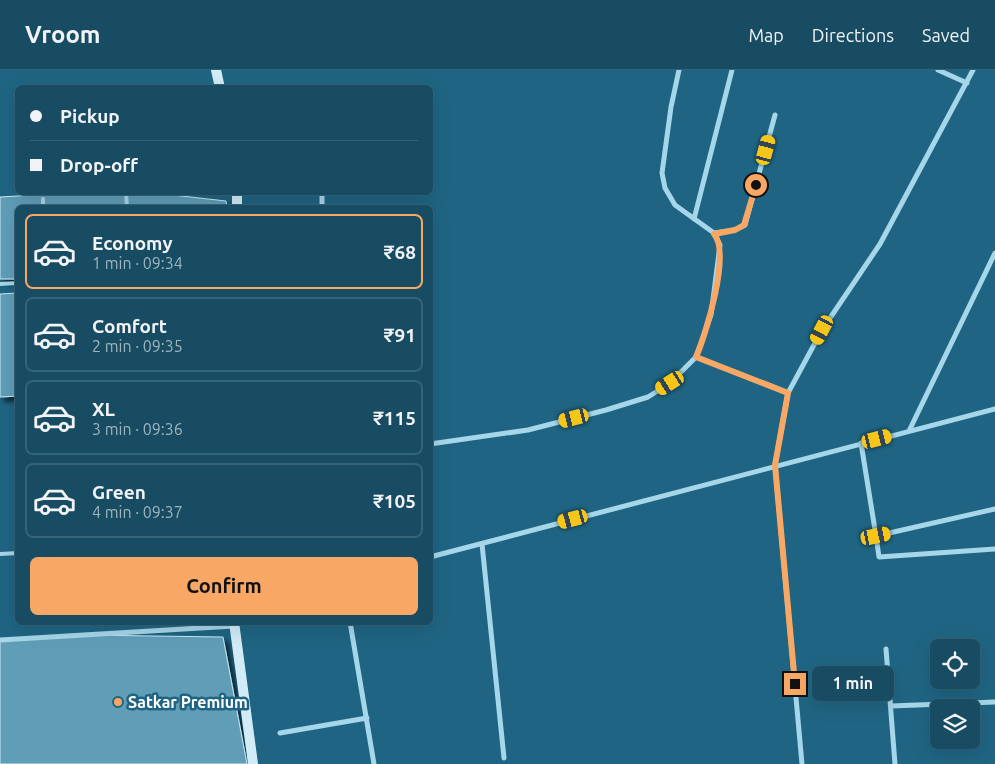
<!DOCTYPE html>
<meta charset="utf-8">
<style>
body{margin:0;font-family:Ubuntu,sans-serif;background:#205368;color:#f1f3f6;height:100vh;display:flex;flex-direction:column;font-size:19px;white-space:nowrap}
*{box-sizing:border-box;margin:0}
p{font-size:16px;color:#9eb4be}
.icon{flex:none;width:28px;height:28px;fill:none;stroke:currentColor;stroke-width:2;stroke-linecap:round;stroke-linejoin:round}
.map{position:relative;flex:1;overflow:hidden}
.sheet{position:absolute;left:15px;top:135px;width:418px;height:420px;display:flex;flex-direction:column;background:#174c62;border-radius:8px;box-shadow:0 5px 20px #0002,0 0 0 1px #366377}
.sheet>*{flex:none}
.guide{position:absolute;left:15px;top:15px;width:418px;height:110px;border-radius:8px;box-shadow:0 5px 20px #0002,0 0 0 1px #366377;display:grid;align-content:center;height:110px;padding:0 15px;background:#174c62}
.buttons{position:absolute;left:930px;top:569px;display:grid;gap:10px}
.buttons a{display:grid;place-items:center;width:50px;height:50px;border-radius:8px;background:#174c62;box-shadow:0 5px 20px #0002,0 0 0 1px #366377;font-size:25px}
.end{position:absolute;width:22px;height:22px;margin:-11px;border:6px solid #f8a765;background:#111;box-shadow:0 0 0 2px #111}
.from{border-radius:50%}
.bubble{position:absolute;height:35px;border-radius:8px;background:#174c62;box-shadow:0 5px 20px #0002,0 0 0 1px #366377;font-size:16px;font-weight:700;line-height:35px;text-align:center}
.car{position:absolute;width:15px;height:30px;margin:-15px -8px;border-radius:6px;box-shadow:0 0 4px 1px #0007;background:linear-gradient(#f5c518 24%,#345 0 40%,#f5c518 0 76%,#345 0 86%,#f5c518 0)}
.guide b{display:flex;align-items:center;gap:18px;height:48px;font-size:19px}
.guide b+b{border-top:1px solid #366377}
.guide i{width:12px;height:12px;background:#f1f3f6}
ul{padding:9px 0 0;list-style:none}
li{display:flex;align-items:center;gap:15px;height:75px;margin:0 10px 8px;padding:0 5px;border:2px solid #366377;border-radius:8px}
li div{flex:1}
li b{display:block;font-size:19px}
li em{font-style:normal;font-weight:700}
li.on{border-color:#f8a765}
li>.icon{width:45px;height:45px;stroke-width:1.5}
.primary-button{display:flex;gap:10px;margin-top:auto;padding:10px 15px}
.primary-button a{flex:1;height:58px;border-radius:8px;background:#f8a765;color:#111;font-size:20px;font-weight:700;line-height:58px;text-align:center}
header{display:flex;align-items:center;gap:30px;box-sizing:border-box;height:70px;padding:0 25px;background:#174c62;border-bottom:1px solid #366377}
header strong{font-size:24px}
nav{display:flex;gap:28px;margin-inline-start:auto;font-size:18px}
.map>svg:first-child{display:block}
.building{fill:#609eb8;stroke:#caeaf7;filter:url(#shadow)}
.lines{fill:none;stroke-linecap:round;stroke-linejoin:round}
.service{stroke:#a6d6e9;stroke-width:4}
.minor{stroke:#a6d6e9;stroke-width:5}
.secondary{stroke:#d1ecf7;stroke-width:10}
.route{stroke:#f8a765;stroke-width:6}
.poi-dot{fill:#f8a765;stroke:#1f6583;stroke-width:2}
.labels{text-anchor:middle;stroke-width:5;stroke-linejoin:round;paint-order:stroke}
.poi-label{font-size:16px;font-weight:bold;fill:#fff;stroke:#1f6583;text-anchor:start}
</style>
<header>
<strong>Vroom</strong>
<nav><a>Map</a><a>Directions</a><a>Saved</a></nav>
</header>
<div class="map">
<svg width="995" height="694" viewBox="0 0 995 694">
<defs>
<filter id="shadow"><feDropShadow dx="4.5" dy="4.5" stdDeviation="2.5" flood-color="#0009"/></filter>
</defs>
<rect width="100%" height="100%" fill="#1f6583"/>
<path class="building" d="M87,122H146L226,131L227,138H18V209H0V127Z
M18,223V326L0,327V224Z
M83,565L223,567L247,694H0V570Z"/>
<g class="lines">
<path class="service" d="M126,122L127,138
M43,129V138
M0,214L18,213
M0,484L18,483"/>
<path class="minor" d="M938,0L967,13
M322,122V138
M694,149L732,0
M714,163L735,160L745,155L775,45
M696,287L788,323
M909,361L995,183
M861,373L876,466
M430,374L528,360L606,340L648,327L670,313L696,287L711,245L720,175L714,163L675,135L665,118L662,103L671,37L679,0
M995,439L876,466L879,487L995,479
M482,474L504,688
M430,487L995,339
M350,552L374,694
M0,570L234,556
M886,579L895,694
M891,636L995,632
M280,663L367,648
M802,694L775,395L788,323L822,260L880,174L973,0"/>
<path class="secondary" d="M216,0L220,18
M237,122V138
M234,552L253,694"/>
</g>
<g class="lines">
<path class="route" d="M756,115L744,155L735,160L714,164C731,183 706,264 696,287L788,323L775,395L795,614"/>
</g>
<circle class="poi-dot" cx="118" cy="632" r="5"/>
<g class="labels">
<g class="poi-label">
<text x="128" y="638">Satkar Premium</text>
</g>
</g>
</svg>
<div class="buttons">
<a><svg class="icon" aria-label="locate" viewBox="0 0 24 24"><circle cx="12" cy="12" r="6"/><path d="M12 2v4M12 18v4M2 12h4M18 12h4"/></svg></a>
<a><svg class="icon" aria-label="layers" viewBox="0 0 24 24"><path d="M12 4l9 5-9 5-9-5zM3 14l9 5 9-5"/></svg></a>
</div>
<i class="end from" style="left:756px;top:115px"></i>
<i class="end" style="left:795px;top:614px"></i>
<div class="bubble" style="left:812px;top:596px;width:82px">1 min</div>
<i class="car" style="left:766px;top:80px;rotate:15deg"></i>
<i class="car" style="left:822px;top:260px;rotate:208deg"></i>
<i class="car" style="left:670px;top:313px;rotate:238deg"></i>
<i class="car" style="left:574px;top:348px;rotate:256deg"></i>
<i class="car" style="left:877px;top:369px;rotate:76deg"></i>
<i class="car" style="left:573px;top:449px;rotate:255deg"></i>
<i class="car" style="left:876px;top:466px;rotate:78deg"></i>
<div class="guide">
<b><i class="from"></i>Pickup</b>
<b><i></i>Drop-off</b>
</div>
<section class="sheet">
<ul>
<li class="on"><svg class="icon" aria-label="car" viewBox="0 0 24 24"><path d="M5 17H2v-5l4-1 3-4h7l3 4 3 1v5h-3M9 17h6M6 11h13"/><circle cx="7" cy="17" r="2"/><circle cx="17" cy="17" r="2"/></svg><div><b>Economy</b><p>1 min · 09:34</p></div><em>₹68</em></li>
<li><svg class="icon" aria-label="car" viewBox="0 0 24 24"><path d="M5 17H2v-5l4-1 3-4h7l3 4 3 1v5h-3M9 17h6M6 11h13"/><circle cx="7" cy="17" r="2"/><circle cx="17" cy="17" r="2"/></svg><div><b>Comfort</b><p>2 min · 09:35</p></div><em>₹91</em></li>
<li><svg class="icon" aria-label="car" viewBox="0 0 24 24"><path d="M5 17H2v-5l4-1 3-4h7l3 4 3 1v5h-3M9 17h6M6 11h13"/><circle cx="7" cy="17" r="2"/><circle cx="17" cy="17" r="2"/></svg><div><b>XL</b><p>3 min · 09:36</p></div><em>₹115</em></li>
<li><svg class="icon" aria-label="car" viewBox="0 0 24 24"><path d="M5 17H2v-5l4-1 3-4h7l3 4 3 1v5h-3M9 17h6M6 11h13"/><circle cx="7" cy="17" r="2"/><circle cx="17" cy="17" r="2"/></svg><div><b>Green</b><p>4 min · 09:37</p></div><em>₹105</em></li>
</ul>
<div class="primary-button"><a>Confirm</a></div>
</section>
</div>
